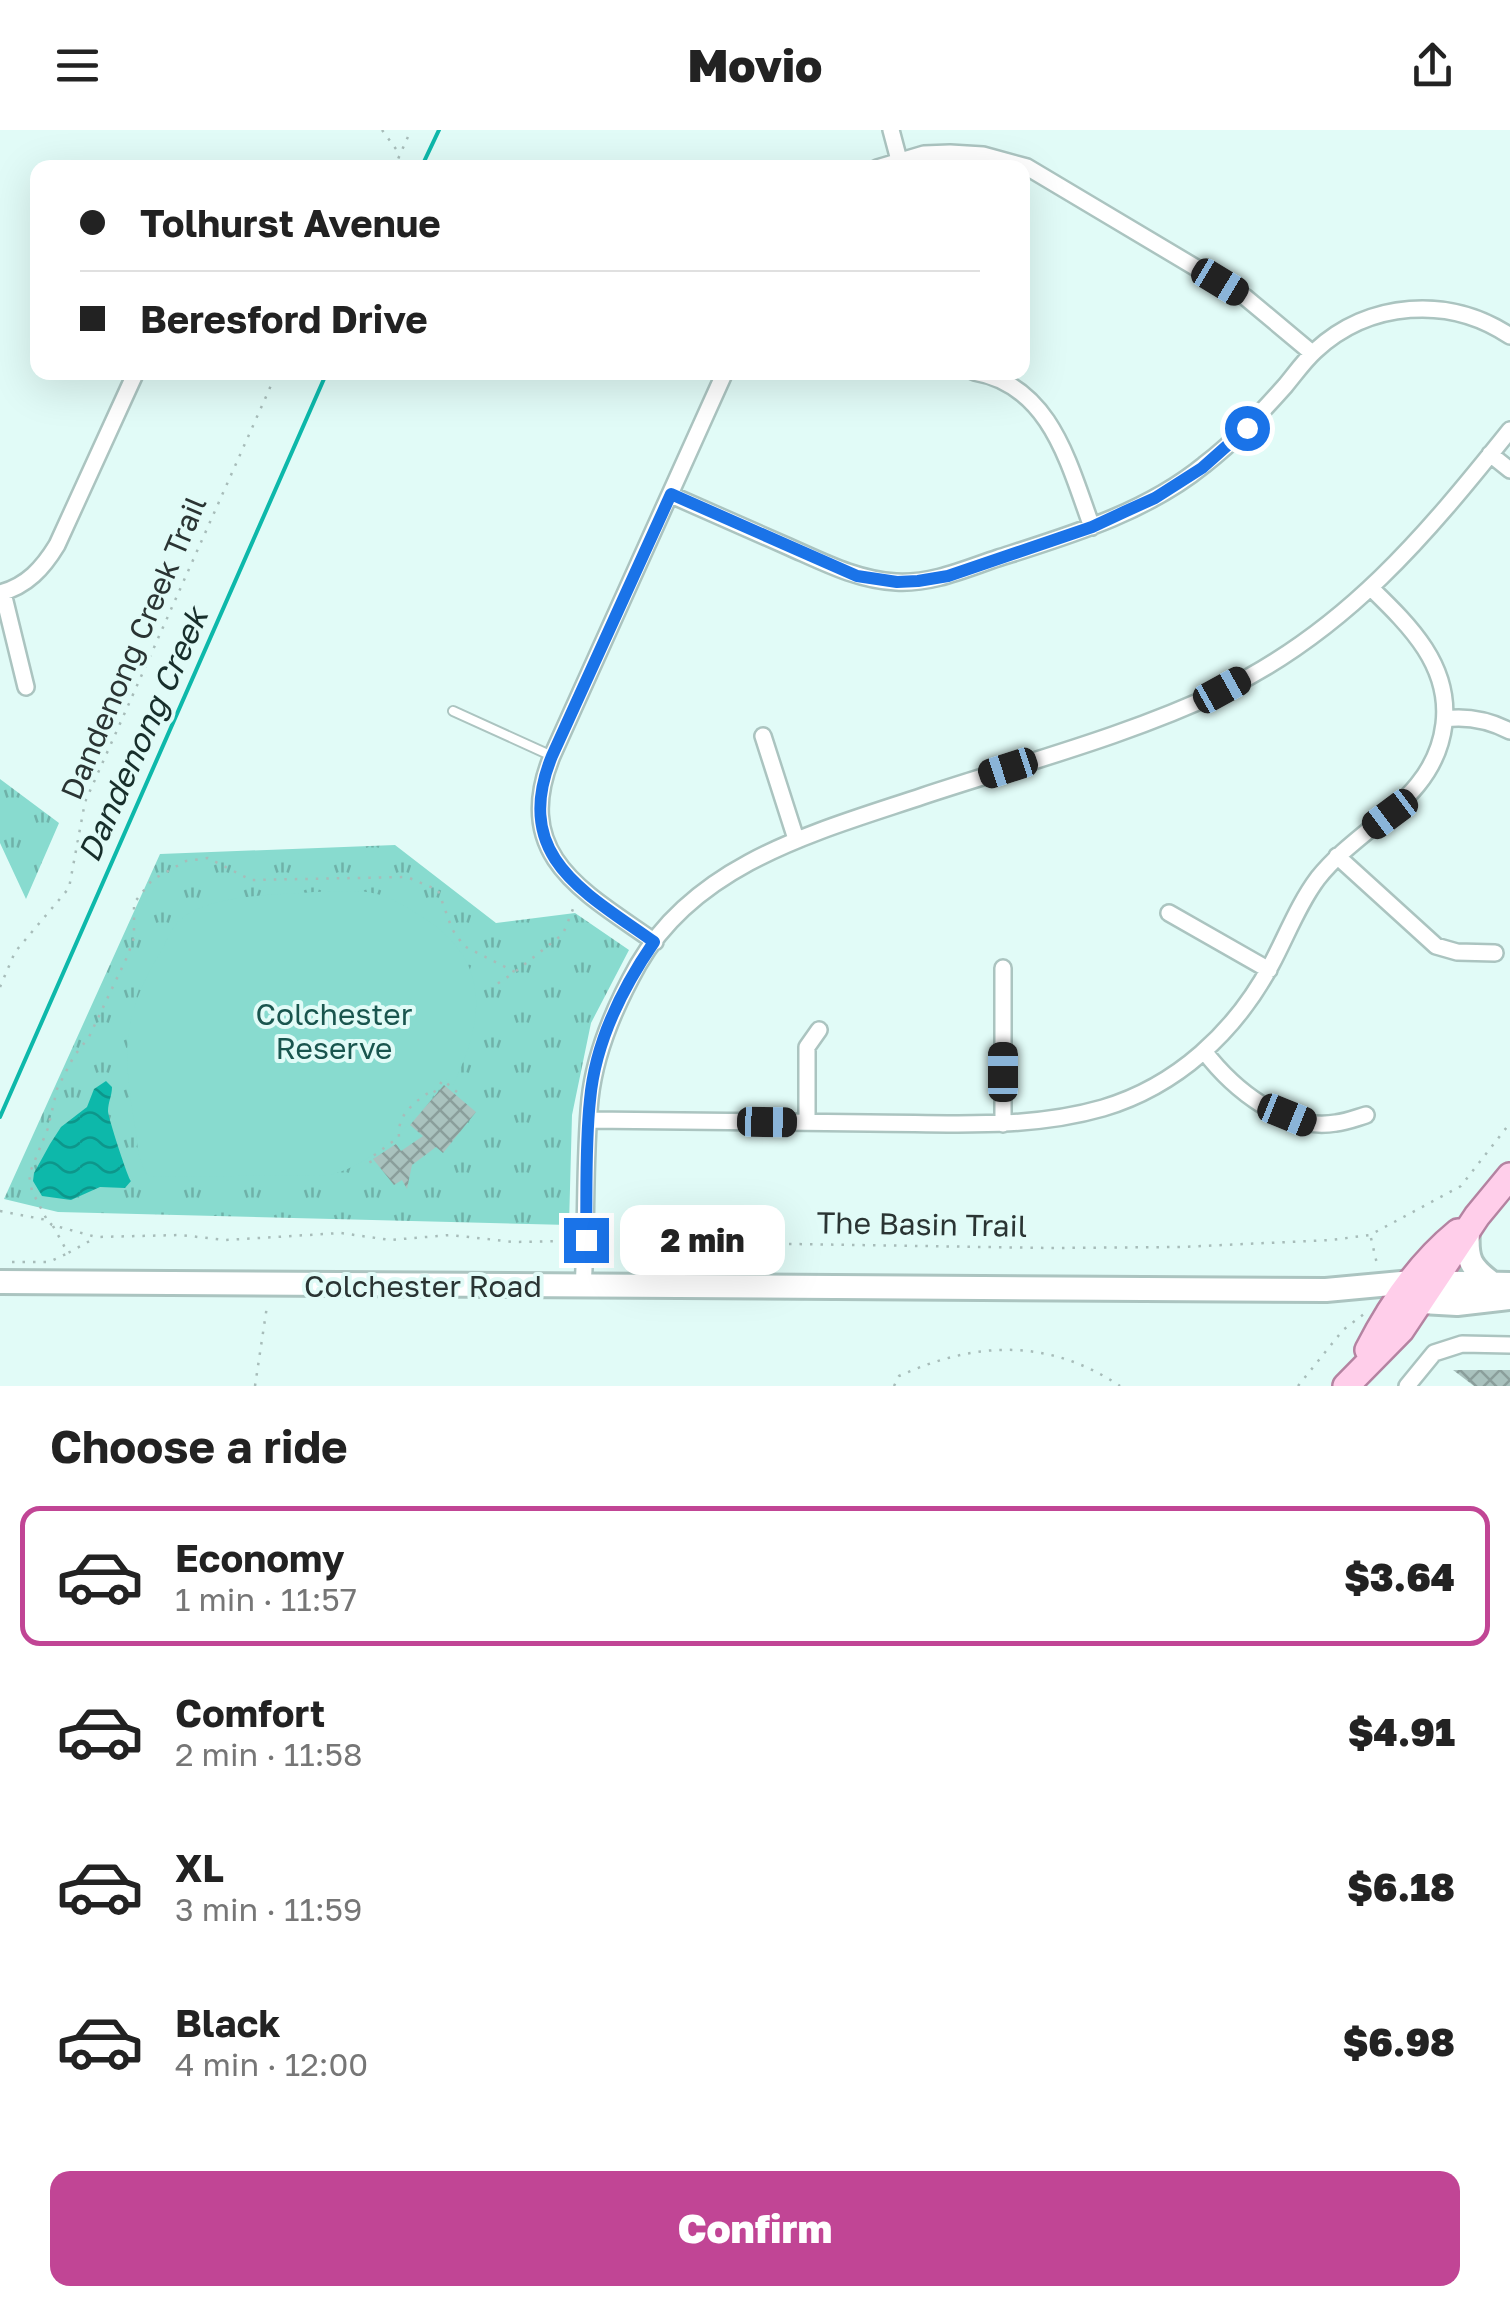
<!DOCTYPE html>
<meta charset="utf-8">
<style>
body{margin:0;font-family:"Golos Text",sans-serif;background:#f6f6f6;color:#222;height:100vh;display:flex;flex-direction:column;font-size:38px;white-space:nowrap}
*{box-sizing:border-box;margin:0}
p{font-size:32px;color:#767676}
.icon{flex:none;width:55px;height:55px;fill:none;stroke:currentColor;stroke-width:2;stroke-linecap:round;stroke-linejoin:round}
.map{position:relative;height:1256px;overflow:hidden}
.drawer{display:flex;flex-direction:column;background:#fff;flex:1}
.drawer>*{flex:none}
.banner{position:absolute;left:30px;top:30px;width:1000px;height:220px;border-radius:20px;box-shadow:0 10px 40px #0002;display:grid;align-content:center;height:220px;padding:0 50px;background:#fff}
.end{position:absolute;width:45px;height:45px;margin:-22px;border:12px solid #1a73e8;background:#fff;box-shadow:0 0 0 5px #fff}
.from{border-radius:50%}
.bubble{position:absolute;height:70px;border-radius:20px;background:#fff;box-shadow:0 10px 40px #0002;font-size:32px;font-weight:800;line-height:70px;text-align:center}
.car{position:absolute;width:30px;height:60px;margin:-30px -15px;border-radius:12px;box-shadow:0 0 8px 2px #0007;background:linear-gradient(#222 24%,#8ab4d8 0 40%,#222 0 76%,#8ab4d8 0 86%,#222 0)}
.banner b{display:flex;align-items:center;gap:35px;height:95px;font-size:38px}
.banner b+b{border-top:2px solid #e0e0e0}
.banner i{width:25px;height:25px;background:#222}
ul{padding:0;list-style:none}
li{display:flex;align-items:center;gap:30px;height:140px;margin:0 20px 15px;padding:0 30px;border:5px solid transparent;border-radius:20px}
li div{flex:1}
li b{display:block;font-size:38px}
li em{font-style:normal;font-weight:800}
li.on{border-color:#c14595}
li>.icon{width:90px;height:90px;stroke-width:1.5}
h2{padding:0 50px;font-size:45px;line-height:120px}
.primary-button{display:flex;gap:20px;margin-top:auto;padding:20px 50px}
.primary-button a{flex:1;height:115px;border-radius:20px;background:#c14595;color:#fff;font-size:40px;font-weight:800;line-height:115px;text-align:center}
header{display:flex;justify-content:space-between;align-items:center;height:130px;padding:0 50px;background:#fff;font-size:45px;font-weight:800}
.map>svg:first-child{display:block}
.grass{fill:url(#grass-tufts)}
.garden{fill:#88dbcf}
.water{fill:url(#water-waves)}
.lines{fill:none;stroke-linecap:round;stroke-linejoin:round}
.stream{stroke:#0db8aa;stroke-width:4}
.building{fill:url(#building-cross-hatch)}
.service-casing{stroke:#abc4c0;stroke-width:12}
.minor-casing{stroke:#abc4c0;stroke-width:20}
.secondary-casing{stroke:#abc4c0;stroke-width:28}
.primary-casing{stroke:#b483a1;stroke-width:30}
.path{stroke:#a7bcb9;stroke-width:2.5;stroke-dasharray:2.5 8;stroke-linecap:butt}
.service{stroke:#fff;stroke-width:8}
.minor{stroke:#fff;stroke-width:15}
.secondary{stroke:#fff;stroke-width:22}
.primary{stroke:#ffceea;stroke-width:25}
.route{stroke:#1a73e8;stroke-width:12}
.labels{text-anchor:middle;stroke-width:8;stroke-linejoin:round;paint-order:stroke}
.street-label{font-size:30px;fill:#2a3433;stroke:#e1fbf7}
.park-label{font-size:30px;fill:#19554e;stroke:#e1fbf7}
.water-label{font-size:32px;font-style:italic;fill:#172e2b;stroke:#e1fbf7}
</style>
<header><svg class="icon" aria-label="menu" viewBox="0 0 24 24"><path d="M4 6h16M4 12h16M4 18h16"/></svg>Movio<svg class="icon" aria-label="share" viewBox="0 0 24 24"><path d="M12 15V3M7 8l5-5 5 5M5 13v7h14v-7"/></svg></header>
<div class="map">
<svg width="1510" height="1256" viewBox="0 0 1510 1256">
<defs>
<pattern id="grass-tufts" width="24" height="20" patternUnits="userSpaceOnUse" patternTransform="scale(2.5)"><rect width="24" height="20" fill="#88dbcf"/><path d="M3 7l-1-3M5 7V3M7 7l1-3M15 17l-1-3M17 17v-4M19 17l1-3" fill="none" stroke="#6fb2a9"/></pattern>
<pattern id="water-waves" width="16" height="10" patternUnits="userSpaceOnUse" patternTransform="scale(2.5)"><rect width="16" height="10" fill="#0db8aa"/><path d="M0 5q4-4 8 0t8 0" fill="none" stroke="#0d968b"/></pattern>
<pattern id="building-cross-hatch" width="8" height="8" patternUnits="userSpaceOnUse" patternTransform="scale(2.5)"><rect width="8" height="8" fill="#a9c2be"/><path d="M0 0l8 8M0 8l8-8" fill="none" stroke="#8a9e9b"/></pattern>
</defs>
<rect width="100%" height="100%" fill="#e1fbf7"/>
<path class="grass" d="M0,649L59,693L26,769L0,713Z
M395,715L496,793L575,783L629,820L591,893L572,985L569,1095L58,1082L4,1069L160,724Z"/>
<path class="garden" d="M314,762C334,762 358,759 377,764C391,767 407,778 419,785C491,828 486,887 453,955L447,949C416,988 380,1032 330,1045L150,1047C137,1034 138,1014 135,997C123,920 120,890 161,821C167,811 172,796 181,789C210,764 277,765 314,762Z"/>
<path class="water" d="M106,951L112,957C112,966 108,972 108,981C108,987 128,1048 131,1051L125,1058L100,1057L71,1070L42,1066L33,1051L34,1043L50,1014L61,997L87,977L94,959Z"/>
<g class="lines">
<path class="stream" d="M421,38L439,0
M0,987L327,242"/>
</g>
<path class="building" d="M444,955L476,982L443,1023L436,1017L412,1035L407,1059L402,1050L394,1055L373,1029L396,1014L401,1021L423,1006L410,995Z
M1453,1240H1510V1256H1474Z"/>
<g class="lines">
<g class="service-casing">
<path id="service" d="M453,581L552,626"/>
</g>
<g class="minor-casing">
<path id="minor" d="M891,0L899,30
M877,38L924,24L950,23L983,25L1027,37L1245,167L1312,223
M974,242C1051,255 1069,335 1092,397
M1490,324L1510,340
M671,365C710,382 749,399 789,417C823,432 857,450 896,452C932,454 965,439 998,428C1070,405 1145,383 1204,335C1235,311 1260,284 1285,256C1295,244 1304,231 1315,221C1369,171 1449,165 1510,206
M0,463C27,456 43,438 57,415L136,242
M3,463L26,557
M1445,589C1467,586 1490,591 1510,601
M763,606L796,709
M1337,726L1436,816L1457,822L1495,823
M1169,783L1269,840
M655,812C584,762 511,726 552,626L725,242
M1003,838V994
M1204,921C1233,959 1285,1002 1336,993C1346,992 1356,988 1366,985
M589,990C682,991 776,992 869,993C947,993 1027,1000 1103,978C1177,956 1235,902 1271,835C1286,807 1299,773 1318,748C1361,694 1435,670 1444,594C1451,536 1410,496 1372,459
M807,992V917L819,900
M583,1158C587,1095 584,1032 590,969C595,922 615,876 638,835C697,732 819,701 923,666C1023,633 1127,606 1222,561C1347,500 1425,406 1510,300
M1407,1256L1434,1223L1462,1214L1510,1215"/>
</g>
<g class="secondary-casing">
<path id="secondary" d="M1468,1100C1466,1130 1470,1137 1493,1154
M0,1152L1326,1160L1412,1152L1510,1154
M1404,1171L1457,1174L1510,1168"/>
</g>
<g class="primary-casing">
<path id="primary" d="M1368,1220C1390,1177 1420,1133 1458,1102
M1346,1256L1401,1200L1477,1086L1510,1046"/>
</g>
<path class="path" d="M382,0L399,23
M394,38L411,0
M516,841L563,804L575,774
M0,857L15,822L69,758L85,672L277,242
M371,1033L369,1029L399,1007C397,986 412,974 428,963L432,965L443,950L457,962
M0,1081L47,1090L52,1095L96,1107L180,1105L226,1110L341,1103L390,1110L450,1105L514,1112L572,1111
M46,1088L32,1061L29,1045L48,998L57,959L74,926L89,907L127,827L134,808V773L152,750L186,731L208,728L251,750L407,747L438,760L452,799L464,816L515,842L491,858
M53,1096L68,1123L95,1108
M1371,1108L1377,1134
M600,1111L1049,1118L1180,1117L1331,1110L1370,1105L1461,1056L1510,993
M12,1132H49L68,1123
M255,1256L267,1176
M894,1256L899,1246C976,1211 1048,1208 1120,1256
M1298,1256L1343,1200L1364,1184"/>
<use href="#service" class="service"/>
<use href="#minor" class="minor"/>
<use href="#secondary" class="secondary"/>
<use href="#primary" class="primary"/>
</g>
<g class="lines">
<path class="route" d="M586,1110C587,1064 585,1016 590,970C595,913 623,857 654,812C584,762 511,726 552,626L671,364L857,446L897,452L918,451L948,446L1092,397L1124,382L1155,368L1202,338L1247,298"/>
</g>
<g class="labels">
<g class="street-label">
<text transform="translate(134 518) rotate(-67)" y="10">Dandenong Creek Trail</text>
<text transform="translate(922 1095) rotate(1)" y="10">The Basin Trail</text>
<text x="423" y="1167">Colchester Road</text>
</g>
<g class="park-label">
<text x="334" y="895">Colchester<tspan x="334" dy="34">Reserve</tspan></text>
</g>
<g class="water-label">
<text transform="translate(143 605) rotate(-66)" y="11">Dandenong Creek</text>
</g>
</g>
</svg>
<i class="end from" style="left:1247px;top:298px"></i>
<i class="end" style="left:586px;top:1110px"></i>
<div class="bubble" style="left:620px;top:1075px;width:165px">2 min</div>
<i class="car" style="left:1220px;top:152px;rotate:121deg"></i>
<i class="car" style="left:1222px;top:560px;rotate:61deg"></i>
<i class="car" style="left:1008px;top:638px;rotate:252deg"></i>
<i class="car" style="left:1390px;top:684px;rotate:233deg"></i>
<i class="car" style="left:1003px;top:942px;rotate:0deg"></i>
<i class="car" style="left:1287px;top:985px;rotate:112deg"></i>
<i class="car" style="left:767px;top:992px;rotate:91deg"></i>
<div class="banner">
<b><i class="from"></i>Tolhurst Avenue</b>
<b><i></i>Beresford Drive</b>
</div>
</div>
<section class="drawer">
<h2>Choose a ride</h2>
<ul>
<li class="on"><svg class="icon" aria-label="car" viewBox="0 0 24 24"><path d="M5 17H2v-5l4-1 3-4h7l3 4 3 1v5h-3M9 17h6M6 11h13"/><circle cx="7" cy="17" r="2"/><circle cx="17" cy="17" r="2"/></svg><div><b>Economy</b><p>1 min · 11:57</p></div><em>$3.64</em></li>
<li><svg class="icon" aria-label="car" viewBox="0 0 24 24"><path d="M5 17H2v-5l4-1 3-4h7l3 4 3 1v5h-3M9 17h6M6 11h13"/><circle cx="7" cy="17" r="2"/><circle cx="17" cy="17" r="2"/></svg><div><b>Comfort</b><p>2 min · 11:58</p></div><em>$4.91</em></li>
<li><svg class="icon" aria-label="car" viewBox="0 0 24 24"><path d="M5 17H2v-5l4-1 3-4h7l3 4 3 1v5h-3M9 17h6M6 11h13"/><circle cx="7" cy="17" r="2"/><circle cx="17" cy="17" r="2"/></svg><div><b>XL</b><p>3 min · 11:59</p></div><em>$6.18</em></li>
<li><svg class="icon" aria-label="car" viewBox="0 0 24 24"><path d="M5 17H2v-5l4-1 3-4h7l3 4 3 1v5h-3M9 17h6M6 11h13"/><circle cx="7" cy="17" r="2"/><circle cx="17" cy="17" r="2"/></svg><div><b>Black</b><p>4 min · 12:00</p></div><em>$6.98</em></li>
</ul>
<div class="primary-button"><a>Confirm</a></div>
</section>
